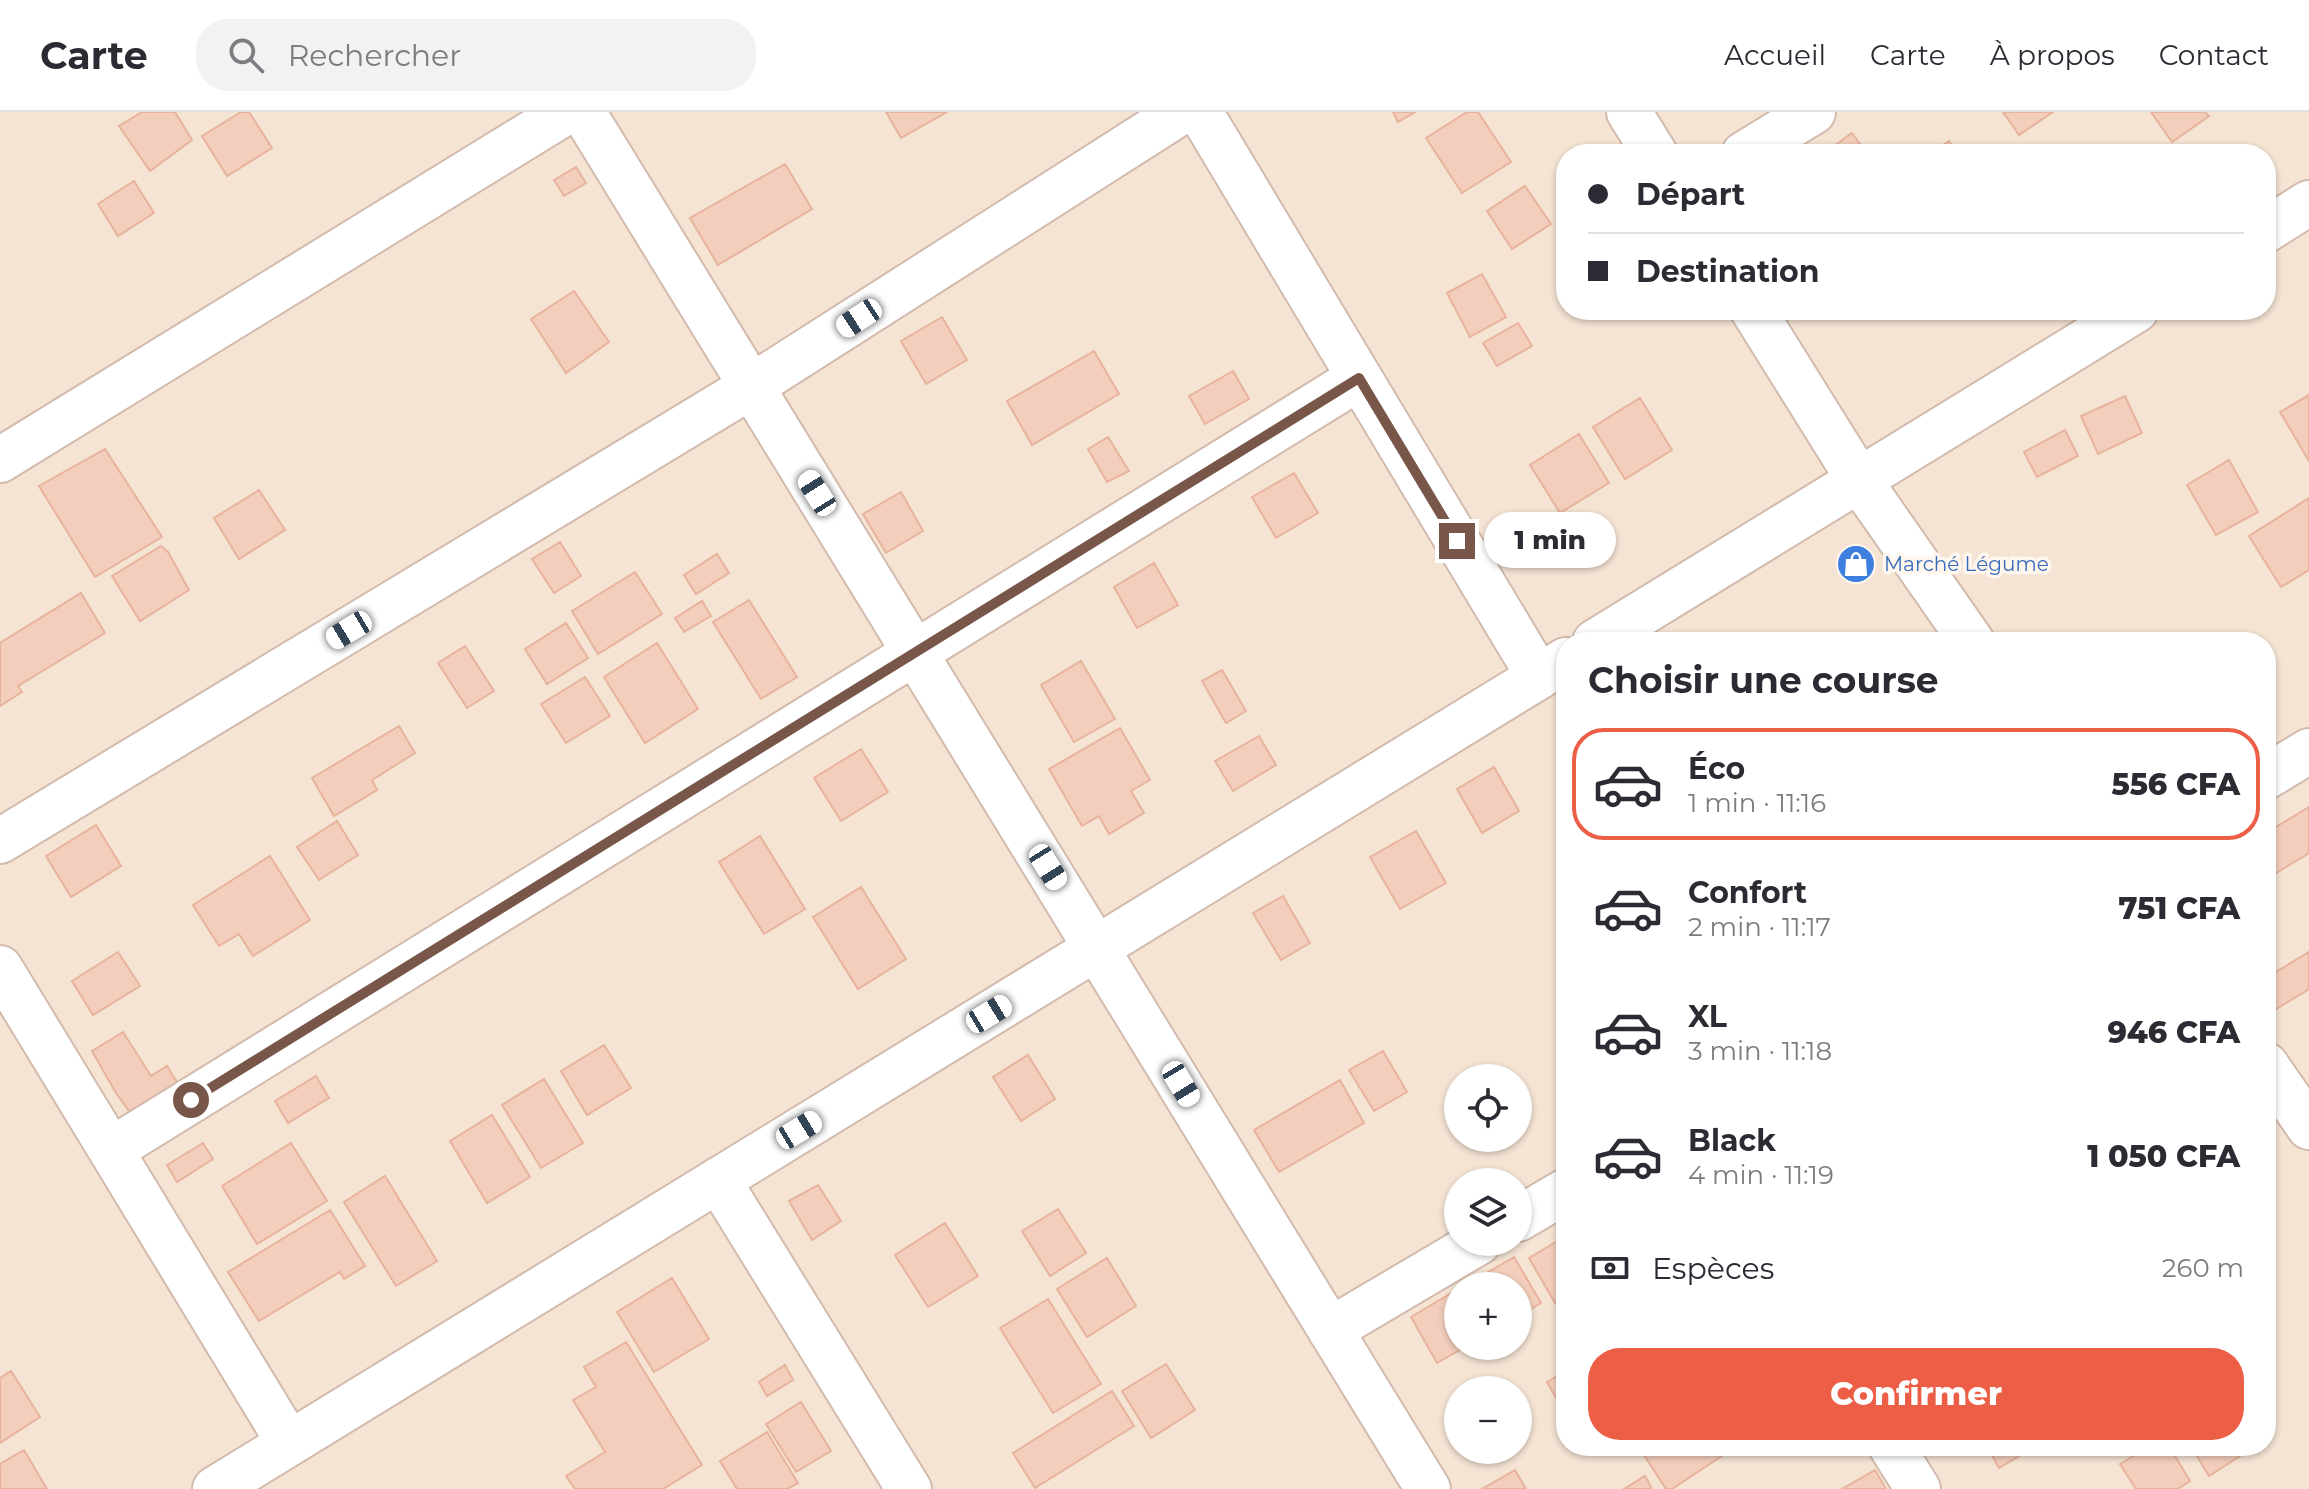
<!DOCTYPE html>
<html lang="fr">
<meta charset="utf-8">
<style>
body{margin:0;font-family:Montserrat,sans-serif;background:#f2f2f3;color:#2b2b33;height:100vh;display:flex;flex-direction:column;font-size:30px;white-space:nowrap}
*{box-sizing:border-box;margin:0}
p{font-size:26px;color:#7c7c81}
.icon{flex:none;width:44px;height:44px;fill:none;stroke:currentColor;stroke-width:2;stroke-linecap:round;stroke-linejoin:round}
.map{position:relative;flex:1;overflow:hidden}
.sheet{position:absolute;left:1556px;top:520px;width:720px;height:824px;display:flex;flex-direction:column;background:#fff;border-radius:32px;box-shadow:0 2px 6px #0004}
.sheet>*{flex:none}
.banner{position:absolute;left:1556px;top:32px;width:720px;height:176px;border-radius:32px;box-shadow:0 2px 6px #0004;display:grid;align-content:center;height:176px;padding:0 32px;background:#fff}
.tools{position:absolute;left:1444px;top:952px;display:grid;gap:16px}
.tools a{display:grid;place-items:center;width:88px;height:88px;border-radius:50%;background:#fff;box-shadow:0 2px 6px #0004;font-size:40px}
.end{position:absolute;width:36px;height:36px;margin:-18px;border:10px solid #785649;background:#fff;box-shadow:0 0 0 4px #fff}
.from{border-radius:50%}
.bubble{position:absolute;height:56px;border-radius:28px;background:#fff;box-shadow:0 2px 6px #0004;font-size:26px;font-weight:800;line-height:56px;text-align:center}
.car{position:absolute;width:24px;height:48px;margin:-24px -12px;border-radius:10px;box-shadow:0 0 6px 2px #0007;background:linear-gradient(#fff 24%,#345 0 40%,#fff 0 76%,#345 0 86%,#fff 0)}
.banner b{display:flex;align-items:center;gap:28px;height:76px;font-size:30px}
.banner b+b{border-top:2px solid #e1e1e2}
.banner i{width:20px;height:20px;background:#2b2b33}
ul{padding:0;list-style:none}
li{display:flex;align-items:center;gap:24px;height:112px;margin:0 16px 12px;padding:0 16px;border:4px solid transparent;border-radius:32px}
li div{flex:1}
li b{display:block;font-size:30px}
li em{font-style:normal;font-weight:800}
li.selected{border-color:#ec5f46}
li>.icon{width:72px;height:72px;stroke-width:1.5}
h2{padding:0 32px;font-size:36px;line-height:96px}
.pay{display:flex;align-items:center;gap:20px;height:88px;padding:0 32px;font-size:30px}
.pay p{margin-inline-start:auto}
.action{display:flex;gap:16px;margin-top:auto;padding:16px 32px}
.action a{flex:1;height:92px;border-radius:32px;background:#ec5f46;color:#fff;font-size:32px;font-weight:800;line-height:92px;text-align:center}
header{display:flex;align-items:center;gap:48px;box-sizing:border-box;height:112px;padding:0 40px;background:#fff;border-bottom:2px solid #e1e1e2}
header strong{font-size:38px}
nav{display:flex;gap:44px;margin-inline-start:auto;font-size:28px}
.search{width:560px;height:72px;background:#f2f2f3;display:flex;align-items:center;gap:20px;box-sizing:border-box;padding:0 28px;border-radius:32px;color:#7c7c81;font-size:30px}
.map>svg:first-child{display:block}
.residential{fill:#f5e4d4;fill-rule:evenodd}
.building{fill:#f4cebc;stroke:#e7b39c;stroke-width:2}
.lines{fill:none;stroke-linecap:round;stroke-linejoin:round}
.street-casing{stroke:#d2bbad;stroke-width:48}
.street{stroke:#fff;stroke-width:44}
.route{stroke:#785649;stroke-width:10}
.labels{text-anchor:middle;stroke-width:7;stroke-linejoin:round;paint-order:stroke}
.shop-label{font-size:20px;fill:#366cbe;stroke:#fff7ed;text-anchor:start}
</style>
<header>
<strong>Carte</strong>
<div class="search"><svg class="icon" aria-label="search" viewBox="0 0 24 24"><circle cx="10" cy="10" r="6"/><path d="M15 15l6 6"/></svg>Rechercher</div>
<nav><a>Accueil</a><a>Carte</a><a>À propos</a><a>Contact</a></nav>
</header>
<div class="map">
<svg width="2309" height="1377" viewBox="0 0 2309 1377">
<rect width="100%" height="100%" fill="#fdf2e6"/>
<path class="residential" d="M0,0H2309V1377H0ZM1566,42H2266V198H1566ZM1566,530H2266V1334H1566ZM1458,966H1518V1026H1458ZM1458,1070H1518V1130H1458ZM1458,1174H1518V1234H1458ZM1458,1278H1518V1338H1458Z"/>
<path class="building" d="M142,0H175L192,28L150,59L119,14Z
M241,0H249L272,36L227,64L202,24Z
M886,0H947L901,26Z
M1393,0H1415L1398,10Z
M1467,0H1478L1511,50L1462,81L1426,26Z
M2003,0H2053L2019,23Z
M2151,0H2205L2209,4L2172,30Z
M1852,21L1867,42H1823Z
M1949,29L1958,42H1930Z
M2088,33L2093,42H2073Z
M785,52L812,97L718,153L690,106Z
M576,55L586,71L564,84L554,68Z
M134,69L154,101L118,124L98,92Z
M1525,74L1551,112L1512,137L1487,99Z
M1482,162L1506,205L1470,225L1447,181Z
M574,179L609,230L566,261L531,207Z
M942,205L967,248L926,272L901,229Z
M1518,211L1532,234L1497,254L1483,231Z
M1094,239L1119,282L1032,333L1007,289Z
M1233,259L1249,287L1205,312L1189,284Z
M2309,283V349L2280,300Z
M2125,284L2142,321L2098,342L2081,304Z
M1640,286L1672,338L1625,367L1593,315Z
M2065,318L2078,344L2037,365L2024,340Z
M1579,322L1609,371L1560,401L1530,353Z
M1108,325L1129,359L1107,370L1088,337Z
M105,337L162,425L95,465L39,374Z
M2229,348L2258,400L2216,423L2187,373Z
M1294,361L1318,401L1276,426L1252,385Z
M259,378L285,418L239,447L214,406Z
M901,380L923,419L886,441L863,402Z
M2309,386V458L2281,475L2249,424Z
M560,430L581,464L554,481L532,447Z
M161,434L168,440L189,478L140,509L112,464Z
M717,442L729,461L696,482L684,463Z
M1154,451L1178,493L1137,516L1114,475Z
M635,460L662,502L598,542L572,499Z
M81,481L105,521L18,574L22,580L0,594V531Z
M749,488L797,565L761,587L713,510Z
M702,489L711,504L684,520L675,506Z
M566,511L588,546L547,572L525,537Z
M657,531L698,597L645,631L604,565Z
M465,534L494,579L467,596L438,551Z
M1081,549L1115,607L1074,630L1041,573Z
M1222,558L1246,599L1226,611L1202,569Z
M585,565L610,604L566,631L541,592Z
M399,614L415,641L372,668L377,678L334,704L312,666Z
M1120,616L1150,668L1131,679L1144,701L1109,722L1099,704L1082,714L1049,657Z
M1259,624L1276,653L1233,679L1215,649Z
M861,637L888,680L841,709L814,666Z
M1494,655L1519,699L1482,721L1457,677Z
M2309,695V741L2268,766L2266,762V721Z
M337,709L358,743L319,768L297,735Z
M96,713L121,754L71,785L46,744Z
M1416,719L1446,771L1400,797L1370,745Z
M760,724L805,797L764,822L719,750Z
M270,744L310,808L253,844L239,822L219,834L193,793Z
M861,775L906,847L858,877L813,805Z
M1283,784L1310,831L1281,848L1253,801Z
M118,840L140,874L93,903L72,869Z
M2309,840V877L2270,901L2266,895V866Z
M123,920L151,964L167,954L181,977L134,1006L116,981L92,939Z
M604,933L631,976L587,1003L561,959Z
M1383,939L1407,980L1374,999L1349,958Z
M1028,943L1055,987L1021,1009L993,965Z
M316,964L329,986L288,1011L275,989Z
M544,967L583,1031L541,1056L502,993Z
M1340,968L1364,1011L1279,1060L1254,1018Z
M492,1003L530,1065L487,1091L450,1029Z
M203,1031L213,1047L177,1070L167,1053Z
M291,1031L327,1089L257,1132L222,1074Z
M385,1064L437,1149L396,1174L344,1090Z
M818,1073L841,1109L812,1128L789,1089Z
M1058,1097L1086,1141L1050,1164L1022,1119Z
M330,1098L365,1154L344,1167L340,1160L259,1209L228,1160Z
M945,1111L978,1164L928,1195L895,1143Z
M1566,1124V1184L1555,1191L1529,1146Z
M1514,1145L1541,1191L1518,1205V1174H1464Z
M1107,1146L1136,1194L1087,1225L1057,1177Z
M672,1166L709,1227L654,1260L617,1200Z
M1458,1177V1234H1467L1437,1251L1411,1205Z
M1048,1187L1101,1272L1053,1301L1000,1216Z
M626,1230L702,1353L663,1377H575L566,1364L605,1340L573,1288L596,1275L584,1255Z
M1166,1252L1195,1298L1151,1326L1122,1279Z
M785,1253L793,1268L767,1284L759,1270Z
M11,1259L40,1305L0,1331V1266Z
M1566,1259V1303L1547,1270Z
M1112,1279L1134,1314L1035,1376L1013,1341Z
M801,1290L831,1339L796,1360L766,1312Z
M767,1320L798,1371L787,1377H737L720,1349Z
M1658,1334H1737L1672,1377H1666L1644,1343Z
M1987,1334H2036L1999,1356Z
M2150,1334H2169L2190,1369L2178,1377H2136L2120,1352Z
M2191,1334H2253L2254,1335L2209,1364Z
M24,1338L47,1377H0V1352Z
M1515,1358L1526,1377H1482Z
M1875,1358L1886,1377H1842Z
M1645,1364L1652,1377H1624Z"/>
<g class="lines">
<g class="street-casing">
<path id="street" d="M583,0L1428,1377
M1200,0L1539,565
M1629,0L1655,42
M1744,42L1813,0
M2266,118L2309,91
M1753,198L1859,368L1972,530
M0,348L566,0
M1595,530L2136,198
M2266,665L2309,639
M0,729L752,274L1181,0
M0,856L289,1331
M2266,953L2309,1015
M111,1038L1359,266
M718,1068L909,1377
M1518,1107L1566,1079
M1330,1218L1479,1130
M1891,1334L1918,1377
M215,1377L1566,548"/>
</g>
<use href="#street" class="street"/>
</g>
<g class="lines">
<path class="route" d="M191,988L1359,266L1457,429"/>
</g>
<defs>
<g id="shop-disc" transform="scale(2)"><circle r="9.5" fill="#3f7fe0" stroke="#fff7ed"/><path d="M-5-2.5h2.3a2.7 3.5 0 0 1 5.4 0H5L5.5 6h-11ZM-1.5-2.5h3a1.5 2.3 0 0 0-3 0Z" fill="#fff"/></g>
</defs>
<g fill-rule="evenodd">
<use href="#shop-disc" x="1856" y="452"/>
</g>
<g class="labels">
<g class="shop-label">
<text x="1884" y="459">Marché Légume</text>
</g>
</g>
</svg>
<div class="tools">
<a><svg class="icon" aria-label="locate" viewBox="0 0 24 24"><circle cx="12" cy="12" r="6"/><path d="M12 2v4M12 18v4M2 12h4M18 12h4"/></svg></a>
<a><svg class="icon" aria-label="layers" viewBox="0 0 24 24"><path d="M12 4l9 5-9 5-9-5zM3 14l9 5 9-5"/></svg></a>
<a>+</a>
<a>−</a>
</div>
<i class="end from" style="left:191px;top:988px"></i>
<i class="end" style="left:1457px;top:429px"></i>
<div class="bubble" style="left:1484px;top:400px;width:132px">1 min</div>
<i class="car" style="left:859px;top:206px;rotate:237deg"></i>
<i class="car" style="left:817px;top:381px;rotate:328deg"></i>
<i class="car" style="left:349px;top:518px;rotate:239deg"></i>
<i class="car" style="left:1048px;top:755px;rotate:148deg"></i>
<i class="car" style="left:989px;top:902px;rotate:59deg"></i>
<i class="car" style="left:1181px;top:972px;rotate:149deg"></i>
<i class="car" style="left:799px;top:1018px;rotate:59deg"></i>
<div class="banner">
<b><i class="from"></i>Départ</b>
<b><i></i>Destination</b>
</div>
<section class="sheet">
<h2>Choisir une course</h2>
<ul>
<li class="selected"><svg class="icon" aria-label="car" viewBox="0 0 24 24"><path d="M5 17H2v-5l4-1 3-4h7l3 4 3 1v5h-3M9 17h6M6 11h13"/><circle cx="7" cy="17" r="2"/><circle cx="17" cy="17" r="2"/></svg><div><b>Éco</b><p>1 min · 11:16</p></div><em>556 CFA</em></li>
<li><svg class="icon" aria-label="car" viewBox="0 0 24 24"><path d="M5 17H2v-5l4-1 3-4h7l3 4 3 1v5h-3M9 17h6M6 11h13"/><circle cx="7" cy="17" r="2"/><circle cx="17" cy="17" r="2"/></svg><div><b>Confort</b><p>2 min · 11:17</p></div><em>751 CFA</em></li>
<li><svg class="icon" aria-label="car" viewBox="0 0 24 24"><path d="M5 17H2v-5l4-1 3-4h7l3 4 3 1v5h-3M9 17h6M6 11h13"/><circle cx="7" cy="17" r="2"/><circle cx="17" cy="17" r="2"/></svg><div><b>XL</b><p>3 min · 11:18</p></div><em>946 CFA</em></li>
<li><svg class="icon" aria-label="car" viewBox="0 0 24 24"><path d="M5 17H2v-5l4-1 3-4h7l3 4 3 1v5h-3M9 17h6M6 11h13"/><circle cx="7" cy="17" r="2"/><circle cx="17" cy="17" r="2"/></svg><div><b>Black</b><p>4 min · 11:19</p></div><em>1 050 CFA</em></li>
</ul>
<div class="pay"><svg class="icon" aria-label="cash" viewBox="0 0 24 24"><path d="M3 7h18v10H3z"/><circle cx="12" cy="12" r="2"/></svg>Espèces<p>260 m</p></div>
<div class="action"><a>Confirmer</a></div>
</section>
</div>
